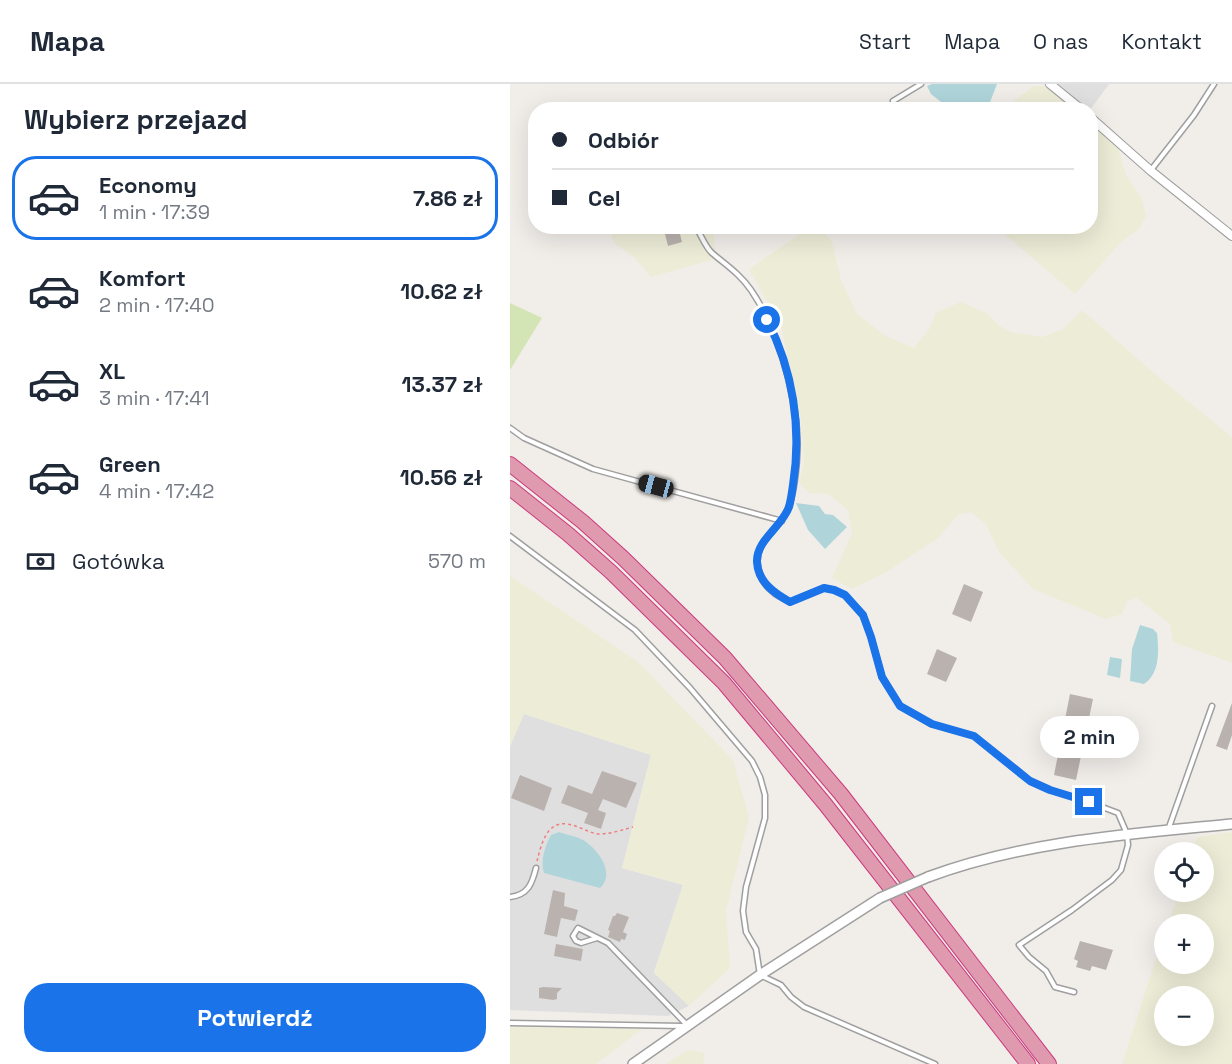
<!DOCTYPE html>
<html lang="pl">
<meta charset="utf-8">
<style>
body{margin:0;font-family:"Space Grotesk",sans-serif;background:#f2f2f3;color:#1f2937;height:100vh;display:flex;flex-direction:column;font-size:22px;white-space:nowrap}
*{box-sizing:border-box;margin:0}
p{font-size:20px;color:#747a83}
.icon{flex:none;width:33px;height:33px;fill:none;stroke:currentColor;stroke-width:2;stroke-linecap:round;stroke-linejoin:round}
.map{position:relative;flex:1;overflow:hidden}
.drawer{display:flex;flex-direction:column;background:#fff;width:510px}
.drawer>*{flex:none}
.top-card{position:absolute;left:18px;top:18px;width:570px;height:132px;border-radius:24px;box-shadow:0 6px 24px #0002;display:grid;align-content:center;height:132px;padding:0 24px;background:#fff}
.fabs{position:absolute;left:644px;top:758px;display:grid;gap:12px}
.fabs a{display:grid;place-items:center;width:60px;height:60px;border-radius:50%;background:#fff;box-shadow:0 6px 24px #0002;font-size:30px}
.end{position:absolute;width:27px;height:27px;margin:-14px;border:8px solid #1a73e8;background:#fff;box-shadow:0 0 0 3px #fff}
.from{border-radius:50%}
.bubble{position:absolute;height:42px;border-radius:21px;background:#fff;box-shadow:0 6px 24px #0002;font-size:20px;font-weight:700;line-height:42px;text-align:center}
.car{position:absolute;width:18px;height:36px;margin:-18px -9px;border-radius:8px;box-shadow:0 0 4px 2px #0007;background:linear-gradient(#222 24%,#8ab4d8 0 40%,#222 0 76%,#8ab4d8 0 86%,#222 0)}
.top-card b{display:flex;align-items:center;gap:21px;height:57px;font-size:22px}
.top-card b+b{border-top:2px solid #e0e1e3}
.top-card i{width:15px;height:15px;background:#1f2937}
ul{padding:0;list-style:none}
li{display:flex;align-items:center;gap:18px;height:84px;margin:0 12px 9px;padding:0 12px;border:3px solid transparent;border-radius:24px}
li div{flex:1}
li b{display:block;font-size:22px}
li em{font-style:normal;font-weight:700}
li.selected{border-color:#1a73e8}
li>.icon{width:54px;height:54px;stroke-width:1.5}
h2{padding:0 24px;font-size:27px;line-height:72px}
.pay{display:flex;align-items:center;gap:15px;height:66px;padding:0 24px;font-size:22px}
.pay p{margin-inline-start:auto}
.action{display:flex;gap:12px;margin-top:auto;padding:12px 24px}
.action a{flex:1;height:69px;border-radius:24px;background:#1a73e8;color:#fff;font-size:24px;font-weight:700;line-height:69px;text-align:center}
header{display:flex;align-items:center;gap:36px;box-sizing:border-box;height:84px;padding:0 30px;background:#fff;border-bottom:2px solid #e0e1e3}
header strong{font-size:28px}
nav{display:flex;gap:33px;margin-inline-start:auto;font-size:21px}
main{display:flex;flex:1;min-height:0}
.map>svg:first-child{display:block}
.residential{fill:#e0dfdf}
.farmland{fill:#edecd7;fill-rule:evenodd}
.grass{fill:#d3e5b5}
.water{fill:#afd5da}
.building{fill:#bab2af}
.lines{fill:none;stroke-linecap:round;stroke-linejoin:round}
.service-casing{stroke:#9f9f9f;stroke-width:7}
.minor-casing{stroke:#9f9f9f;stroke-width:10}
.tertiary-casing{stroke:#9f9f9f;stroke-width:12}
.motorway-casing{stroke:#cb3a7d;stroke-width:16}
.path{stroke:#ed7e80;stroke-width:1.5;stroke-dasharray:3 3;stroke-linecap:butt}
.service{stroke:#fff;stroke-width:4}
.minor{stroke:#fff;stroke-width:8}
.tertiary{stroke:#fff;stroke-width:9}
.motorway{stroke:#e09aaf;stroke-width:14}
.tertiary-bridge-casing{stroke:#9f9f9f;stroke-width:12;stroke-linecap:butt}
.tertiary-bridge{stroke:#fff;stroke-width:9}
.route{stroke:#1a73e8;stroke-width:8}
</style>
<header>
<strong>Mapa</strong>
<nav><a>Start</a><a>Mapa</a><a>O nas</a><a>Kontakt</a></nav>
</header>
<main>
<section class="drawer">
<h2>Wybierz przejazd</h2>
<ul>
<li class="selected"><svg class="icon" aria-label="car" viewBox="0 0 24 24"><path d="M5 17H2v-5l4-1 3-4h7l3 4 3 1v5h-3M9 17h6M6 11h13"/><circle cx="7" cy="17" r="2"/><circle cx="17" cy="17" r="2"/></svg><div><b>Economy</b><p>1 min · 17:39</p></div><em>7.86 zł</em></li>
<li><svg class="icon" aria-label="car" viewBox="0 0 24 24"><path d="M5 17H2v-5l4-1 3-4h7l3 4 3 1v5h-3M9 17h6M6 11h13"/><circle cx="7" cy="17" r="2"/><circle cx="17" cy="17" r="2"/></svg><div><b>Komfort</b><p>2 min · 17:40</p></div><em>10.62 zł</em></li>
<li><svg class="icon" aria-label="car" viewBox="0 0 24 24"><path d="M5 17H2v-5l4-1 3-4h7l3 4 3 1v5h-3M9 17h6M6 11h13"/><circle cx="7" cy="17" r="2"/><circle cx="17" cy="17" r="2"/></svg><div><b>XL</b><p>3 min · 17:41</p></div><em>13.37 zł</em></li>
<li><svg class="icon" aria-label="car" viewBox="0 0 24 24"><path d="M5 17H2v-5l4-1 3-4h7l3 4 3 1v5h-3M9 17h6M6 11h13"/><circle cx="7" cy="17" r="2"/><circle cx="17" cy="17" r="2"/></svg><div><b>Green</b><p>4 min · 17:42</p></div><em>10.56 zł</em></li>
</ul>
<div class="pay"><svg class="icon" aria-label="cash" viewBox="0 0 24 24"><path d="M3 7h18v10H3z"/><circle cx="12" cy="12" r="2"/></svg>Gotówka<p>570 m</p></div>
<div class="action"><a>Potwierdź</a></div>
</section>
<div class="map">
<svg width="722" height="980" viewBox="0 0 722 980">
<rect width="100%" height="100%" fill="#f1eeea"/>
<path class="residential" d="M533,0H599L580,26L569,25Z
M14,630L141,671L112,784L173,801L144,888L179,922L158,932L0,926V662Z"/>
<path class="farmland" d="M524,2H535L564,25H498L506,15Z
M581,39L607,60L616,91L632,115L636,132L629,145L611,158L565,210L486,143L580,142Z
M99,143H201L204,152L205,175L141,193L124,173L104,159Z
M300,143L315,150L322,158L331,196L347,230L374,251L404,264L420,244L426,229L450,218L477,229L488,241L500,248L532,253L553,245L572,226L652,296L722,353V579L663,558L660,540L627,514L617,517L612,530L596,535L523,505L489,468L476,440L461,428L449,430L428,454L375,489L342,505L322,494L342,449L338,426L318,410L299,409L289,399L294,378L291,337L271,242L239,185Z
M0,492L128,578L223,676L239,734L216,827L220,884L179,922L144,889L173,801L112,784L141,671L14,630L0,662Z
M722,748V980H612L654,850V879H693V840H658L669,807H693V768H682L687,753ZM654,912H693V951H654Z
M0,943L132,945L86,980H0Z
M178,966L195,969L193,980H155Z"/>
<path class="grass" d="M0,219L32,234L0,286Z"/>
<path class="water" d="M422,0H487L477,26L440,25L421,10L417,2Z
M286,419L309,422L315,430L323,431L337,443L315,465L298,446Z
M630,541L643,545L647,549C649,567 650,590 634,600L620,597L622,565Z
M600,573L612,575L610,594L597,591Z
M49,748C57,751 66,752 73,756C88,765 106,789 90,804L34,789C30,777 35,762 41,751Z"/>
<path class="building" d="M169,146L172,158L158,162L155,150Z
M454,500L473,508L461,538L442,530Z
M427,565L447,574L436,598L417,590Z
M560,610L583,615L566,696L544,691Z
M722,619V651L717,666L706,662Z
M92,687L127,699L116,724L93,715L88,726L96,729L91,745L74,739L78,729L51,719L58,701L82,710Z
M10,691L42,704L34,727L1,714Z
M43,806L55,809L54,822L68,826L65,837L51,834L47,853L34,850Z
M107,829L119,833L113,848L117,850L115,856L111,855L110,858L98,853L100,847L98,846L103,832H105Z
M570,857L603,866L596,886L582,882L580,887L566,883L568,877L564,875Z
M46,860L73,865L71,877L44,872Z
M33,903L52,904L47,909V915L43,916L29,914V904Z"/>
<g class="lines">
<g class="service-casing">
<path id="service" d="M383,17L411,0
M641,86L684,31L704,0
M185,142C191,150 195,163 202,169C216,181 230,190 241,206C270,248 291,325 287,375C286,390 284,410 278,424C273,439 260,448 252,461C242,477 250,499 264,509C269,513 275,515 280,518L314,504L325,506L335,511L353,531L361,553L372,593L390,622L421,640L464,652L520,697L540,706L579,718L608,729L617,750L618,761L611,786L602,796L562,826L509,861L519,873L536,887L545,903L564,908
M0,344L14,354L83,385L272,437
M0,452L125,546L180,604L242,677L250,693L255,711V734L236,803L233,827L236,848L246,865L250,891L271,901L281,913L294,923L425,980
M658,746L702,622
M0,813C18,811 22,800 26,784
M87,854L71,859L66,857L63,852L68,844L98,859L178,942
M0,939L173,942"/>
</g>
<g class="minor-casing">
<path id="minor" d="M540,0L572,26
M580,33L641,87L722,152"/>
</g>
<g class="tertiary-casing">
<path id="tertiary" d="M418,793C515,757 619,750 722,740
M123,980L250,891L370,814"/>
</g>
<g class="motorway-casing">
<path id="motorway" d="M0,380L73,438L113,474L215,574L331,710L539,980
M0,404L58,450L101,488L214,599L315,720L518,980"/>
</g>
<path class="path" d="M27,777C31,762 36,737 57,740C68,741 78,749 89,750C101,750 112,746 123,743"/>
<use href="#service" class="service"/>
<use href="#minor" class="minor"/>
<use href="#tertiary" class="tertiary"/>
<use href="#motorway" class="motorway"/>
<g class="tertiary-bridge-casing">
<path id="tertiary-bridge" d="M370,814L418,793"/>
</g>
<use href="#tertiary-bridge" class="tertiary-bridge"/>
</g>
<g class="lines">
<path class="route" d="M257,236C283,286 292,344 283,401C282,408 281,416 279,423C272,443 246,456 247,478C248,498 264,509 280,518L314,504L324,506L335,511L353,531L361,553L372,593L390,622L422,640L464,652L520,697L540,706L579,718"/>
</g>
</svg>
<div class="fabs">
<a><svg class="icon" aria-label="locate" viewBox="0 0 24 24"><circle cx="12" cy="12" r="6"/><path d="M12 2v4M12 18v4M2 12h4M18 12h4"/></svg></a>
<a>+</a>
<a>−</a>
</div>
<i class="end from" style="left:257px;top:236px"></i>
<i class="end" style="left:579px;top:718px"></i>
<div class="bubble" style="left:530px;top:632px;width:99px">2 min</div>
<i class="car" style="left:146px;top:402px;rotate:285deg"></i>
<div class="top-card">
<b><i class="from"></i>Odbiór</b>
<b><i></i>Cel</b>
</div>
</div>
</main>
